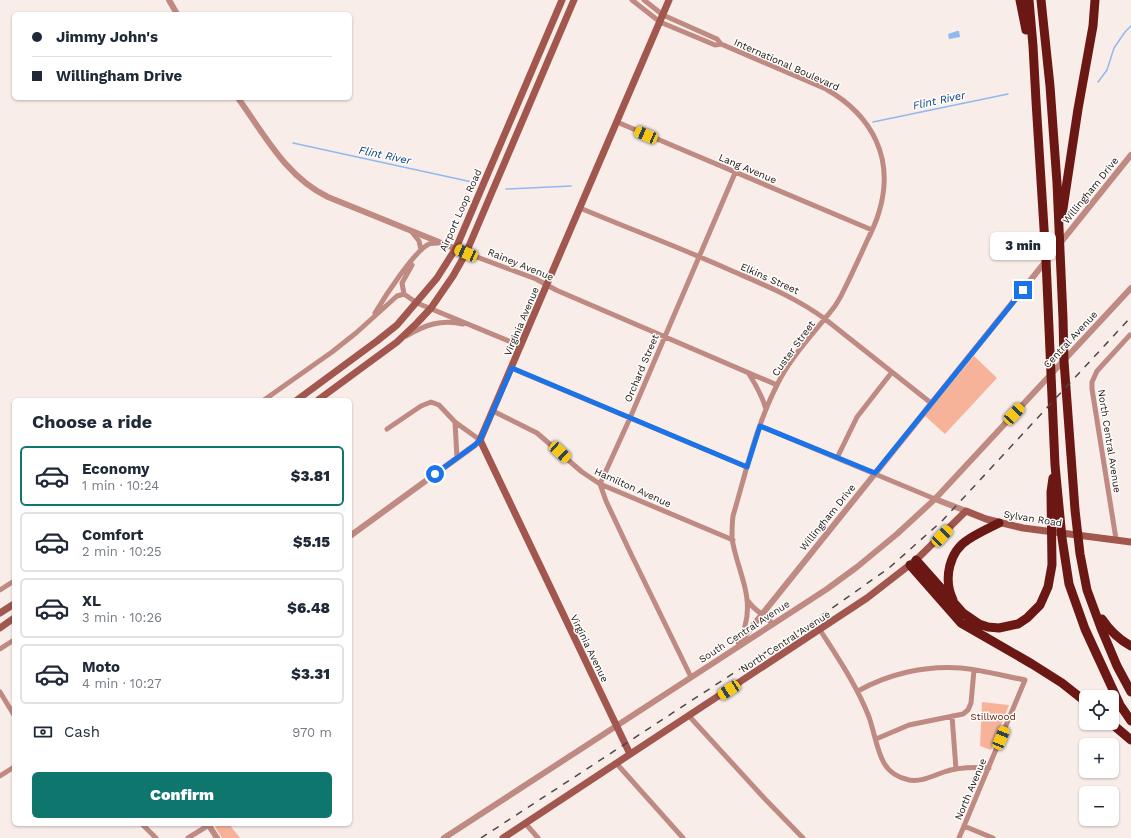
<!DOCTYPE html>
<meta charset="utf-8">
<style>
body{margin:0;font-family:"Work Sans",sans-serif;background:#f6f6f7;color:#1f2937;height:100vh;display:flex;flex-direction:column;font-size:15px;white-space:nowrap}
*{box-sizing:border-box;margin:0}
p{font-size:13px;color:#747a83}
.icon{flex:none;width:22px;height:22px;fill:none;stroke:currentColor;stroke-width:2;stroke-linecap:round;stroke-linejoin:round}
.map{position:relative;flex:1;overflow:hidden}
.panel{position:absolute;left:12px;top:398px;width:340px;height:428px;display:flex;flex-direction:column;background:#fff;border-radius:6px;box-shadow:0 1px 3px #0004}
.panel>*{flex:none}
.hud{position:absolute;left:12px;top:12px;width:340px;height:88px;border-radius:6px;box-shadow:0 1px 3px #0004;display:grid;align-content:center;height:88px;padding:0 20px;background:#fff}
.buttons{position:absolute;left:1079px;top:690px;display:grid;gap:8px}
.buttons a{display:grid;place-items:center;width:40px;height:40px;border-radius:6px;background:#fff;box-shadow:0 1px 3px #0004;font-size:20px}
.end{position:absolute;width:18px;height:18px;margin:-9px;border:5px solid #1a73e8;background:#fff;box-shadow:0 0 0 2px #fff}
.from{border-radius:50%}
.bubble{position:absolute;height:28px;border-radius:6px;background:#fff;box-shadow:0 1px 3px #0004;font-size:13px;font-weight:800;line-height:28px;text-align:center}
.car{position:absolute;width:12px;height:24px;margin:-12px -6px;border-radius:5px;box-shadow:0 0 3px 1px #0007;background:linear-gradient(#f5c518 24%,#345 0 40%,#f5c518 0 76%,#345 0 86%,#f5c518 0)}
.hud b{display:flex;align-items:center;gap:14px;height:38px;font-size:15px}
.hud b+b{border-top:1px solid #e0e1e3}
.hud i{width:10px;height:10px;background:#1f2937}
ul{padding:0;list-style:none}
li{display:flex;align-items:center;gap:12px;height:60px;margin:0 8px 6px;padding:0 12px;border:2px solid #e0e1e3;border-radius:6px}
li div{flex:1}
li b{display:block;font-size:15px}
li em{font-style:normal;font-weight:800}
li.on{border-color:#0f766e}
li>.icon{width:36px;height:36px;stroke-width:1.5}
h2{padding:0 20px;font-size:18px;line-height:48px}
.pay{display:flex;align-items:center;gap:10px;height:44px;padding:0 20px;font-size:15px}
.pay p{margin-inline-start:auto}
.button{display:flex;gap:8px;margin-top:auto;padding:8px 20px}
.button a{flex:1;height:46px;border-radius:6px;background:#0f766e;color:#fff;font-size:16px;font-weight:800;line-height:46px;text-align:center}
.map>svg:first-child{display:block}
.green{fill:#f7b39a}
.water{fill:#8fbaee}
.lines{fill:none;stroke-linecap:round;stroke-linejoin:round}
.stream{stroke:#8fbaee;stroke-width:1.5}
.minor{stroke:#bf8a82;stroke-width:5}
.tertiary{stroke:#bf8a82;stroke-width:6}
.secondary{stroke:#a2574e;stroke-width:7}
.motorway{stroke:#6b1713;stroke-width:9}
.rail{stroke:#4d4745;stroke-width:1.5;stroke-dasharray:7 7;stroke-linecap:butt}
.route{stroke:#1a73e8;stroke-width:5}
.labels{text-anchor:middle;stroke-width:3;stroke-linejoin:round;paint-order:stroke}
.street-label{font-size:10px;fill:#1a1615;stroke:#fffcfc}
.park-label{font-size:10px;fill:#662911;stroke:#fffcfc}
.water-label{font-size:11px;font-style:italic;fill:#01407d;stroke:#fffcfc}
</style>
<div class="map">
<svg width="1131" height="838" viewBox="0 0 1131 838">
<rect width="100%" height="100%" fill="#f9ede9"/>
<path class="green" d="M974,356L997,378L945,434L925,416Z
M982,702L1009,705L991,750L980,746Z
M221,824H229L240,838H222L215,827Z"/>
<path class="water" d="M957,31H959L960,37L949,39L948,34Z"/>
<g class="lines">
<path class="stream" d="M1098,82L1107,70L1114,48L1125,32L1131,26
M873,122L1008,94
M293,143L472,182
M506,189L571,186"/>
<path class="minor" d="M632,0L660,22L715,45L721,44
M644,0L663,15L717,39L721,44L826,89C873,116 895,159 879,212C876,223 871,233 866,243C858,261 850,278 841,296L835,306C815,332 791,356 777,385C756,426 746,472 733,516C732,524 732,530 732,538C736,568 754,594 745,626C744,631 741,636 739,640
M617,122L872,230
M580,208C630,229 681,248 730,270C764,285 795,297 825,319L931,403
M412,232L419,241L421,250
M466,253L536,279L556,290L777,385
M404,294L417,303L521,346
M404,294L402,283L412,265
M375,313C384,298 414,251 429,244C432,243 435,243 438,243
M406,336C425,325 441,319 463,324
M511,368L747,467
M749,374C756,385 762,396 766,409
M264,400L332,352L356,333L397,296L404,294
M493,411L537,433L582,472L600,484L733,540
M455,422L457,458
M760,426L935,499
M387,429L421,406L431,402L439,405L455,422L480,440
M837,458L857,417L892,372
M1116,539L1092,389V382L1097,371L1130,335
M0,590L14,581
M747,600L753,607L773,624
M820,630C838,658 857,686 869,717C874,731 877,751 884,763C889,772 899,778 909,780C922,782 932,776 944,772C958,767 973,767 989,768
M0,649L14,640
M691,677L631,554L606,501L600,484L630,418L735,173
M858,691C888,674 926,665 961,668C983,670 1004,676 1025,680L959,838
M0,692L14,715
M689,716L765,799L803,838
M952,716L956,769
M876,739L909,725L963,714L968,710L971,703L974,670
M617,764L683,838
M0,776L14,767
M525,823L538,838
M142,824L156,838
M964,826L993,838
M188,838L209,825"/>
<path class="tertiary" d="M169,0L177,14
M238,98C264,134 286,177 328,197L466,253
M935,499L966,511
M350,536L475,445L480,440
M739,643L1131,155
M208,824L217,838
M444,838L827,589L857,567L897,534L935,499L1131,288"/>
<path class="secondary" d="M297,400L377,341L397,325L437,278L456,248L562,0
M318,400L397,342L417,323L431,308L453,276L466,253L574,0
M0,613L14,604
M0,628L14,618
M630,754L480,440L669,0
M503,838L867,598L916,560L966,511L986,519L1023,528L1131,542"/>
<path class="motorway" d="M1020,0L1026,30
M1029,0L1033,46L1036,101L1046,260L1055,465L1062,538L1069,584L1085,629L1120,705L1131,721
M1041,0L1050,86L1057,183L1063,318L1064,361L1075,510L1080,554L1087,590L1101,628L1117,666L1131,692
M1062,215L1078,109L1093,26L1095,0
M916,560L963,613L979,624L988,627L999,628L1018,624L1027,618L1040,605L1048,587L1052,565L1051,492L1053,478
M910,565L961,623L1032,664L1062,683L1086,702
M953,600C943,579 949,551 969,539C978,533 989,528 999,523
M1102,619C1110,631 1118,639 1131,646
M1111,723L1131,740"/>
<path class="rail" d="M481,838L818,618L889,568L942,521L1131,317"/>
</g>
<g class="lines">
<path class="route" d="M435,474L475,445L480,440L512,368L747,467L760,426L875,473L1023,290"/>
</g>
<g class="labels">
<g class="street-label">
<text transform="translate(787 64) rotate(24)" y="4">International Boulevard</text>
<text transform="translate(748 168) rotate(23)" y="4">Lang Avenue</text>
<text transform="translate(1090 190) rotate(-51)" y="4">Willingham Drive</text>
<text transform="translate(460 210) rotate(-66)" y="4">Airport Loop Road</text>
<text transform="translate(521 264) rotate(22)" y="4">Rainey Avenue</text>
<text transform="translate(770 278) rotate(24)" y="4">Elkins Street</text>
<text transform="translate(521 321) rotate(-67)" y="4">Virginia Avenue</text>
<text transform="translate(1070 339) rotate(-47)" y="4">Central Avenue</text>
<text transform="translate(793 348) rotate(-54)" y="4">Custer Street</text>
<text transform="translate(641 368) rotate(-67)" y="4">Orchard Street</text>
<text transform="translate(1110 441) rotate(81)" y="4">North Central Avenue</text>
<text transform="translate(633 487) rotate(24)" y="4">Hamilton Avenue</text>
<text transform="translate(827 517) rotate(-51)" y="4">Willingham Drive</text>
<text transform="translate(1033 518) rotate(9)" y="4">Sylvan Road</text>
<text transform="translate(744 631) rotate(-33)" y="4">South Central Avenue</text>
<text transform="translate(785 641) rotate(-33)" y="4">North Central Avenue</text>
<text transform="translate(590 648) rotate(64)" y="4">Virginia Avenue</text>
<text transform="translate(970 789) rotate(-67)" y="4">North Avenue</text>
</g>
<g class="park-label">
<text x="993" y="720">Stillwood</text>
</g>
<g class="water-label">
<text transform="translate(939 100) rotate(-12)" y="4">Flint River</text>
<text transform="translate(385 155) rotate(12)" y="4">Flint River</text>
</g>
</g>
</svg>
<div class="buttons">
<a><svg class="icon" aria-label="locate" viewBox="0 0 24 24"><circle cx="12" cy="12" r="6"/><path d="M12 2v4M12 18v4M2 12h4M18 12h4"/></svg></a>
<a>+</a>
<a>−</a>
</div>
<i class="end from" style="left:435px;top:474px"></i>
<i class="end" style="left:1023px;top:290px"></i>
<div class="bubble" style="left:990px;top:232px;width:66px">3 min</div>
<i class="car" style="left:646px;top:135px;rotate:293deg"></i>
<i class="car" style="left:466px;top:253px;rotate:293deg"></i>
<i class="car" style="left:1014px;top:414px;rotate:43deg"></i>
<i class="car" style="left:560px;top:452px;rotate:133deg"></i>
<i class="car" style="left:942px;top:536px;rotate:44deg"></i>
<i class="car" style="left:729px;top:690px;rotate:237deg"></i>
<i class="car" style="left:1001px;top:738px;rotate:22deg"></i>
<div class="hud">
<b><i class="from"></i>Jimmy John's</b>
<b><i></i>Willingham Drive</b>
</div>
<section class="panel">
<h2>Choose a ride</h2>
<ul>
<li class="on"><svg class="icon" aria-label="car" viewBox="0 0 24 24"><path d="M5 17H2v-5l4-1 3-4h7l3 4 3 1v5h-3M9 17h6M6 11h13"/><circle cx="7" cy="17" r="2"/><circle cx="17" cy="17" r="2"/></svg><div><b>Economy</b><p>1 min · 10:24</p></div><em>$3.81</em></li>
<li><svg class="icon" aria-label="car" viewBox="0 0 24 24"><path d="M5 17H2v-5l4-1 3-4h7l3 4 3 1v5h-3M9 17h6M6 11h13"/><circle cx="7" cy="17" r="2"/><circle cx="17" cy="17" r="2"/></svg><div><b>Comfort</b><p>2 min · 10:25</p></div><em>$5.15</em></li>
<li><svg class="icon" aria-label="car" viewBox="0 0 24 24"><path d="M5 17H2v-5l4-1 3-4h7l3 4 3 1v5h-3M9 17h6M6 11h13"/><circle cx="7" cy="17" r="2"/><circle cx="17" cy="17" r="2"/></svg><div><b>XL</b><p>3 min · 10:26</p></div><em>$6.48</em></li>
<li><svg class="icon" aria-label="car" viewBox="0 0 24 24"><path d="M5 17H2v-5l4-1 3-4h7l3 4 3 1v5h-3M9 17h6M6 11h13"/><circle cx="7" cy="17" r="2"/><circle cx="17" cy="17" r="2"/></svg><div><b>Moto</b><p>4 min · 10:27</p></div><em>$3.31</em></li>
</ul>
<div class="pay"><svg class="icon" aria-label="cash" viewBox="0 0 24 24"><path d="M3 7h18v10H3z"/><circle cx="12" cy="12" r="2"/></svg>Cash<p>970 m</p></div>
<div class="button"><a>Confirm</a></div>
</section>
</div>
